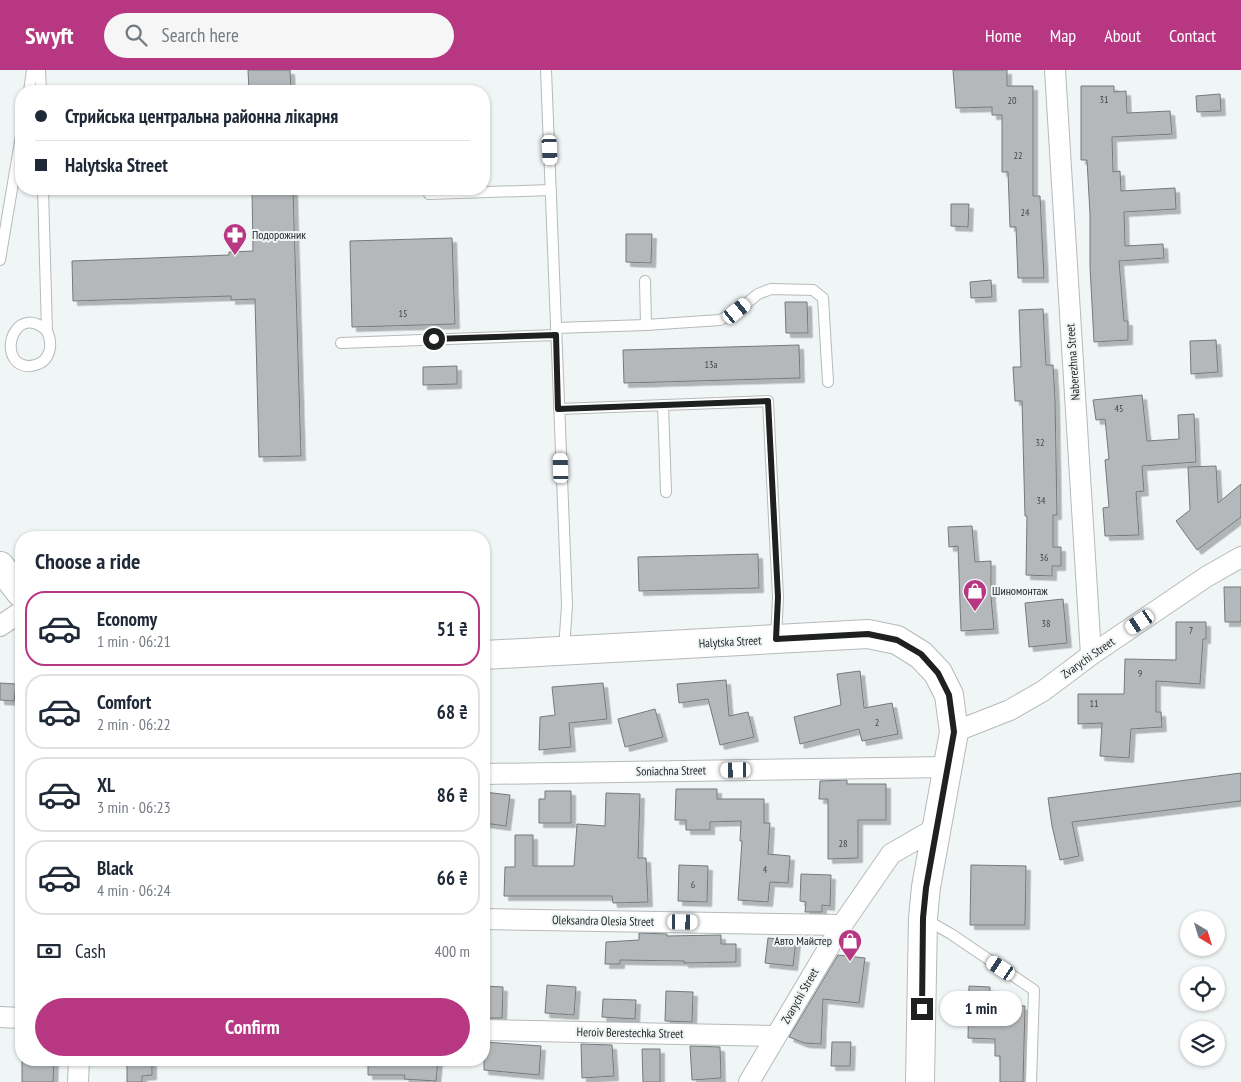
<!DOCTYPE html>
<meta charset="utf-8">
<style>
body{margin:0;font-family:"PT Sans Narrow",sans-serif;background:#f6f6f7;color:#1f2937;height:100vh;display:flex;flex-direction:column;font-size:19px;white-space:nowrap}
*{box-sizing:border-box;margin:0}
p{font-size:16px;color:#747a83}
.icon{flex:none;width:28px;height:28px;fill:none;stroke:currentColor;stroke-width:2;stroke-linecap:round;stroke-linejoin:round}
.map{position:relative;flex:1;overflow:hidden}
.side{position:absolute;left:15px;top:461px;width:475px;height:535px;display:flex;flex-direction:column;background:#fff;border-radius:20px;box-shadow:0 1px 4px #0004}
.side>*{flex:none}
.banner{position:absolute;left:15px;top:15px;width:475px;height:110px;border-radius:20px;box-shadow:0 1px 4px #0004;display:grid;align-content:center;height:110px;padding:0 20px;background:#fff}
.needle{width:32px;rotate:142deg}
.buttons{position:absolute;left:1180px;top:841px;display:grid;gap:10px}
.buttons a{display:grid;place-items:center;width:45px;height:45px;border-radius:50%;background:#fff;box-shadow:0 1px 4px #0004;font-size:25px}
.end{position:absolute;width:22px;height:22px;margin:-11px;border:6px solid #1f2121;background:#fff;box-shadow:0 0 0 2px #fff}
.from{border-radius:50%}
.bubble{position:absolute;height:35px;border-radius:18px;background:#fff;box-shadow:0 1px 4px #0004;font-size:16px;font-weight:700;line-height:35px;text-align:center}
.car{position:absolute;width:15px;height:30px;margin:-15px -8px;border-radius:6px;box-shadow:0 0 4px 1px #0007;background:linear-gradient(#fff 24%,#345 0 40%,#fff 0 76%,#345 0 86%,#fff 0)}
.banner b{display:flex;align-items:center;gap:18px;height:48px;font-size:19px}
.banner b+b{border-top:1px solid #e0e1e3}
.banner i{width:12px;height:12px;background:#1f2937}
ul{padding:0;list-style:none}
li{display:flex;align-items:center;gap:15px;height:75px;margin:0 10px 8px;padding:0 10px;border:2px solid #e0e1e3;border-radius:20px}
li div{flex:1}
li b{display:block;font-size:19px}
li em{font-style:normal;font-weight:700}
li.active{border-color:#b73783}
li>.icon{width:45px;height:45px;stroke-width:1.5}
h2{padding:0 20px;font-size:22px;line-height:60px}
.pay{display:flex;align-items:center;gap:12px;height:55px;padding:0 20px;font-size:19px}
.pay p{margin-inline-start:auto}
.primary-button{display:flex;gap:10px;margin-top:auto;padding:10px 20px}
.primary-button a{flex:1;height:58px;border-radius:30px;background:#b73783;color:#fff;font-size:20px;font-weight:700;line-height:58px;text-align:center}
header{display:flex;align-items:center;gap:30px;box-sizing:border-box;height:70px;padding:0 25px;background:#b73783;color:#fff}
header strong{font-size:24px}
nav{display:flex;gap:28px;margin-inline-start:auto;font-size:18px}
.search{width:350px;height:45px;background:#f6f6f7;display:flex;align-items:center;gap:12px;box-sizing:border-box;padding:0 18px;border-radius:28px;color:#747a83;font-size:19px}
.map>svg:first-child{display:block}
.building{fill:#b5b8ba;stroke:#76797b;filter:url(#shadow)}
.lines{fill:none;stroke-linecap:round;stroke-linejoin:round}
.service-casing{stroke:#b6baba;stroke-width:12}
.minor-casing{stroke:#b6baba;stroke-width:22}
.trunk-casing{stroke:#b6baba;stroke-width:30}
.service{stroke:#fff;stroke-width:10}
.minor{stroke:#fff;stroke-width:20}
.trunk{stroke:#fff;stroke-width:28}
.route{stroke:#1f2121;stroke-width:6}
.labels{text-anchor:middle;stroke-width:4;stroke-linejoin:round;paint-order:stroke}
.number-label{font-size:10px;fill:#444747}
.poi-label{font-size:12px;fill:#1f2121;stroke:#f0f5f5;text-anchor:start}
.street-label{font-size:12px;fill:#1f2121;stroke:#f0f5f5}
</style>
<header>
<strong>Swyft</strong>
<div class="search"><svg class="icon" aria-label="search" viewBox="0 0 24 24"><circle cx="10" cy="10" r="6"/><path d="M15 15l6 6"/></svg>Search here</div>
<nav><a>Home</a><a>Map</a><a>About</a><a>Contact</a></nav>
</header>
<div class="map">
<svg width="1241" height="1012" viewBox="0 0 1241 1012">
<defs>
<filter id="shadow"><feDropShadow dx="4.5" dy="4.5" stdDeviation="0" flood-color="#0004"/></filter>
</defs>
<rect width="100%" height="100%" fill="#f0f5f5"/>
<path class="building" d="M248,0H290L291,21H249Z
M953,0H1007V16H1033V126H1040L1044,208H1018L1016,157H1010L1008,102H1002V45H992V37L956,38Z
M1081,16H1114V22L1126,21L1127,43L1170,41L1172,64L1112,67L1113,102L1120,101L1121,121L1175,118L1176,139L1124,142L1125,176L1163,174L1164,188L1119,191L1124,251H1128V270L1094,272L1090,197V144L1087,90H1081Z
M1220,24L1221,41L1197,42L1196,26Z
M252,119H293L301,386L259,387L255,229L231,230V226L73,231L72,191L229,185V182L253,181Z
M951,134H969L968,157L951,156Z
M626,164H652L651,193L626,192Z
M452,168L455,254L352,257L350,171Z
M991,210L992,227L971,228L970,212Z
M785,232H807L808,263H786Z
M1043,239L1046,295H1053L1055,329L1057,445H1053V477H1061V496H1052V506L1026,505L1027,446H1025L1022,331H1015L1013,297H1021L1019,240Z
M1216,270L1218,302L1191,304L1190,271Z
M799,275L800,308L624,313L623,280Z
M457,296V314L423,315V297Z
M1142,325L1147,371L1179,369L1178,345L1194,344L1196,392L1142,396L1144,421L1136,422L1139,465L1105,466L1103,438L1109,437L1105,390L1109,389L1105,349L1096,350L1093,330Z
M1216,396L1218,433L1241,414V447L1197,480L1176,451L1190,440L1188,397Z
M972,456L975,492L991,491V527L994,559L961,561L958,476L949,477L948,457Z
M758,484L759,518L639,521L638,487Z
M1224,517H1241V552H1225Z
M1063,529L1067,573L1029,577L1025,533Z
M1176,552H1206V569H1203L1200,614L1156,611V642H1161L1162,657L1131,659L1129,688L1100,686L1102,653L1078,654V624H1124L1125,589L1176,590Z
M860,601L864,638L892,633L898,664L862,671L859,659L800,674L794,647L841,635L837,604Z
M726,610L729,646L748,642L754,667L720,675L708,629L679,633L677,614Z
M0,613L16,614L14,631L0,630Z
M603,613L607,649L569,653L571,677L539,680L540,647L555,645L552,617Z
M655,639L663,667L625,677L618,649Z
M1241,703V731L1072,752L1079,786L1060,790L1052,756L1048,728Z
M847,710V714H886V750H858V788L828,789V729H819L820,711Z
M676,719H717V729H764V753H770L768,784L790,786L788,813L770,812L768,832L738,830L742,771H740L741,751L710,752V760H686V750H675Z
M545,721H571V753H539V729H545Z
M484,722L510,725L506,756L484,753Z
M606,723L640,724L638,788H646L648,832L613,833L612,826H504L505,797H515V765H533V796H574L577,754L605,756Z
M679,795L708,796L707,832L678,831Z
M971,795L1026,796L1025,855H970Z
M801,804L831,805L830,836L822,835V842H805L806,832L800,831Z
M639,863L667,864V866L721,865V874H736V892L684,893V891L620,890V894H605L606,872L639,870Z
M768,868L796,871L793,896L765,893Z
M838,885L865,888L859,933L823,929L821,974L804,973L789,967Z
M547,915L576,917L574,945L545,943Z
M484,916L503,917L502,948H484Z
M969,916L990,917V934L1025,936L1023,1012H1000V986H995V969L968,968Z
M666,921L693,922L692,952L665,951Z
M603,929L636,930L635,949L602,947Z
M484,972L541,976L539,1005L484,1000Z
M832,972H851L850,996H831Z
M581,974L612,975L614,1006L582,1008Z
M690,976L720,977L721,1008L692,1010Z
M642,979H660V1012H643Z
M22,990H54L53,1012H22Z
M127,990H152V1005L142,1006V1012H127Z
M368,990H438L436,1011L404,1009L405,1005H368Z"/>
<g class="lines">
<g class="service-casing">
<path id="service" d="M40,0L41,21
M546,0L567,535L564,580
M29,21L32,0
M43,119L47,261C53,274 51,291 35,295C29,297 22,296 17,292C0,276 20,235 47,261
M429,124L551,120
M0,190L21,66
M645,211L646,255
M556,258L646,255L720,250L737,241L758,224L771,219L813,220L823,228L828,312
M341,273L556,265
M663,335L666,422
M559,339L768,331L778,527L776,568
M925,849L951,864L1034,920L1031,1012"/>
</g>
<g class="minor-casing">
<path id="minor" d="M1055,0L1091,585
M0,556L21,542
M954,662L1010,640L1043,621L1091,585L1206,507L1241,487
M484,704L949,697
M484,849L842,855
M0,947L21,948
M484,960L776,966
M78,1012L79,990
M749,1012L842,855L891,784L936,758"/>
</g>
<g class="trunk-casing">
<path id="trunk" d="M0,496L21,523
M484,585L868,564L897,570L921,585L938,603L949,625L954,662L926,817L923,848L920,1012"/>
</g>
<use href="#service" class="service"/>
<use href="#minor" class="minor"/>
<use href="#trunk" class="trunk"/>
</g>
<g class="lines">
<path class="route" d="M434,269L556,265L558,339L768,331L778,527L776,569L868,564L897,570L921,584L938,603L949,625L954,662L926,818L923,848L922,939"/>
</g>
<defs>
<g id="pharmacy-pin" transform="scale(1.25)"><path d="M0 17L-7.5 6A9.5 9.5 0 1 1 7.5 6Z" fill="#b73783" stroke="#f0f5f5"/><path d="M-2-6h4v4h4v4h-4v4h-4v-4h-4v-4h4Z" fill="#fff"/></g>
<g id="shop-pin" transform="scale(1.25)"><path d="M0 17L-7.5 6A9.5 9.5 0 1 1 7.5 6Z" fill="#b73783" stroke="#f0f5f5"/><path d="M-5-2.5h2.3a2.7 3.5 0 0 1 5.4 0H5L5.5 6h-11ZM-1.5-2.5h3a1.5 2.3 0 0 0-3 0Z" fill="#fff"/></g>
</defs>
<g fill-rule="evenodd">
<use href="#pharmacy-pin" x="235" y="165"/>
<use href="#shop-pin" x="975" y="521"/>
<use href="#shop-pin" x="850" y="871"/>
</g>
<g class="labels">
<g class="number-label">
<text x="1104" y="33">31</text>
<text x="1012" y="34">20</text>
<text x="1018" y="89">22</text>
<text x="1025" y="146">24</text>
<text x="403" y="247">15</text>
<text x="711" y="298">13а</text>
<text x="1119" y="342">45</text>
<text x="1040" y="376">32</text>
<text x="1041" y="434">34</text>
<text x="1044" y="491">36</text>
<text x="1046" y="557">38</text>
<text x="1191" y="564">7</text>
<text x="1140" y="607">9</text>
<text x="1094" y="637">11</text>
<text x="877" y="656">2</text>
<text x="843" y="777">28</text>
<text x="765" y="803">4</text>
<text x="693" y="818">6</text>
</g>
<g class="poi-label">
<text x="252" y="169">Подорожник</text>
<text x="992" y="525">Шиномонтаж</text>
<text x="832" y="875" text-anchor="end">Авто Майстер</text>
</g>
<g class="street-label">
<text transform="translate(1073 292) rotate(-94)" y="4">Naberezhna Street</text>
<text transform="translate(730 572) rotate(-3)" y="4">Halytska Street</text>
<text transform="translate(1088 588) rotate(-35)" y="4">Zvarychi Street</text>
<text transform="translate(671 701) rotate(-1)" y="4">Soniachna Street</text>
<text transform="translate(603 851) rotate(1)" y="4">Oleksandra Olesia Street</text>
<text transform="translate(800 926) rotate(-60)" y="4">Zvarychi Street</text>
<text transform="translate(630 963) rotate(1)" y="4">Heroiv Berestechka Street</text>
</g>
</g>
</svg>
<div class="buttons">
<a><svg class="needle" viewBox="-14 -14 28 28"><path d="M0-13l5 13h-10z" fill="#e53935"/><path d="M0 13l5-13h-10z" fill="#747a83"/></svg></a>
<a><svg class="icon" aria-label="locate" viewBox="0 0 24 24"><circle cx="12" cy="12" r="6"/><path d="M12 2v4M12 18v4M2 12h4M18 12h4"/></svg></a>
<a><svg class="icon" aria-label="layers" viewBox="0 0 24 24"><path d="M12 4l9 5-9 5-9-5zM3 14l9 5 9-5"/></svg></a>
</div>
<i class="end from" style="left:434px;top:269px"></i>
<i class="end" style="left:922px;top:939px"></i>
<div class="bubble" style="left:940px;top:921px;width:82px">1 min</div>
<i class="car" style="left:550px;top:80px;rotate:177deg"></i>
<i class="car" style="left:737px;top:241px;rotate:51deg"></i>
<i class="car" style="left:561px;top:398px;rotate:358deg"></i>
<i class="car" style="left:1140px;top:552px;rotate:236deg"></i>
<i class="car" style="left:736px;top:700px;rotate:269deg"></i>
<i class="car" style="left:683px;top:852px;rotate:91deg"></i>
<i class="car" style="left:1001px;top:898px;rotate:304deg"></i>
<div class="banner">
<b><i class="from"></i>Стрийська центральна районна лікарня</b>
<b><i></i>Halytska Street</b>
</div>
<section class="side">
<h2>Choose a ride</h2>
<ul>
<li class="active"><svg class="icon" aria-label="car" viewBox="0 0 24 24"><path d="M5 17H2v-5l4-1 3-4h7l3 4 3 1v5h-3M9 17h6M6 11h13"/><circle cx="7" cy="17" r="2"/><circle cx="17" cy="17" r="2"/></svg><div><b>Economy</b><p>1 min · 06:21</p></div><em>51 ₴</em></li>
<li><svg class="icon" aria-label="car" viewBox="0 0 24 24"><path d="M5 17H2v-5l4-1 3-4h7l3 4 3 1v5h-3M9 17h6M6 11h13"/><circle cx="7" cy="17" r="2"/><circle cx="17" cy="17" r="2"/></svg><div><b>Comfort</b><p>2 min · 06:22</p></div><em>68 ₴</em></li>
<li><svg class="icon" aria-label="car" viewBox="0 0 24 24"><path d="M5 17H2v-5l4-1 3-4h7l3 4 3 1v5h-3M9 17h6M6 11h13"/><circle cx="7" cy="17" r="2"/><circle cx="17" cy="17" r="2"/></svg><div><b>XL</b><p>3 min · 06:23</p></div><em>86 ₴</em></li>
<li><svg class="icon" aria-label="car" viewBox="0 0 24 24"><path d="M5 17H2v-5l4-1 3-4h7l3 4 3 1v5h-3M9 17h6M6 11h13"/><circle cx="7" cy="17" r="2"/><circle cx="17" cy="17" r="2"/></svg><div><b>Black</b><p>4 min · 06:24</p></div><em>66 ₴</em></li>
</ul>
<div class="pay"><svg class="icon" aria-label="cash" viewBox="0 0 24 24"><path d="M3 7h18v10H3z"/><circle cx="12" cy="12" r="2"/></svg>Cash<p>400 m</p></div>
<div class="primary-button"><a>Confirm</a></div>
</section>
</div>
